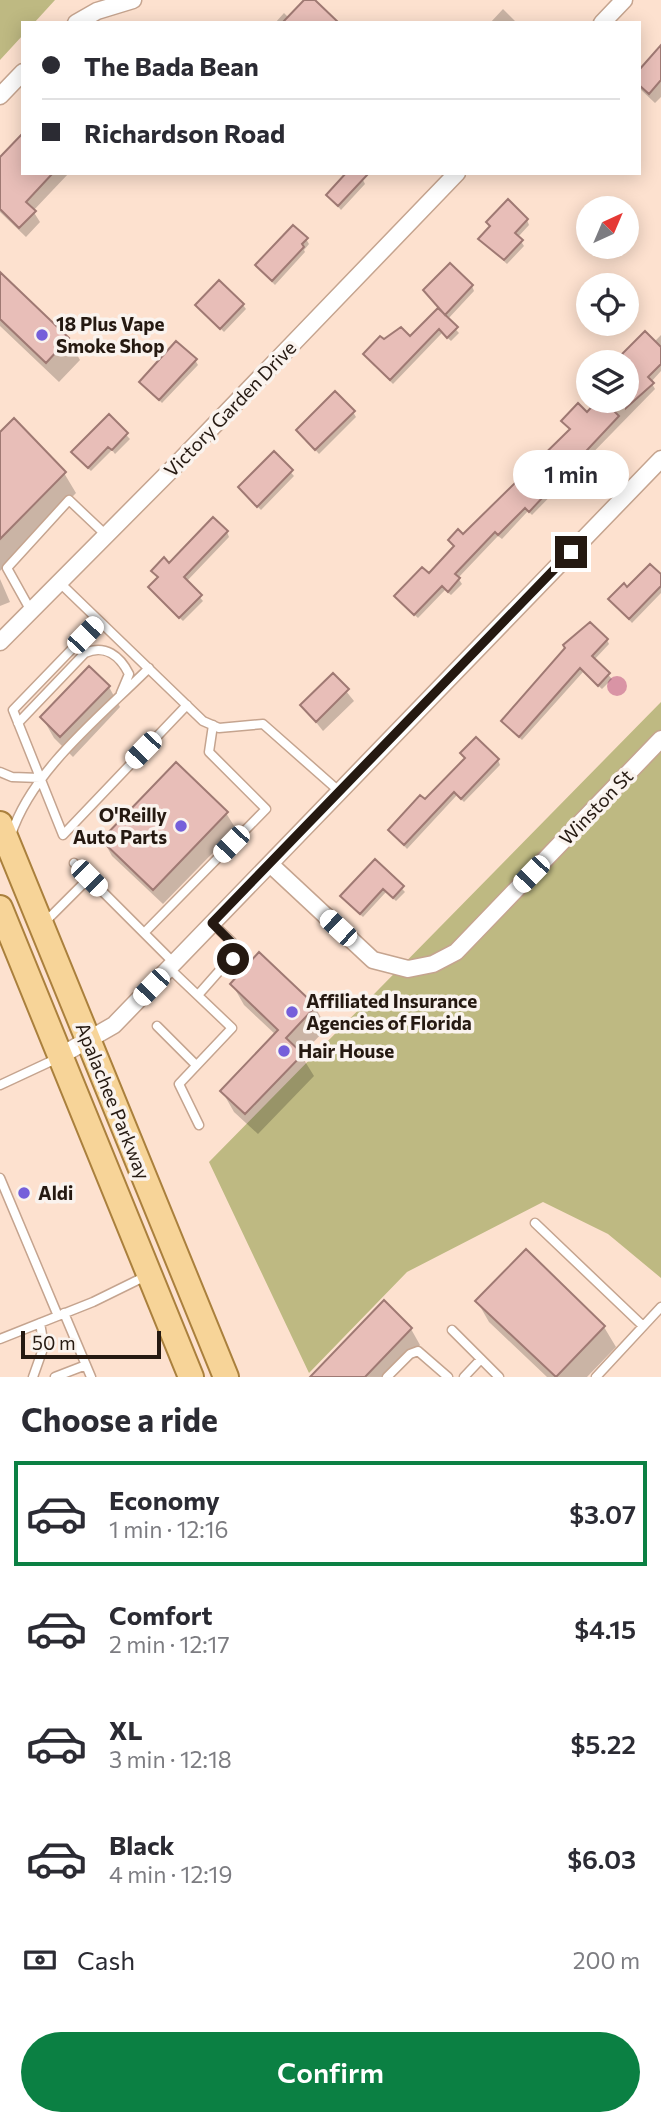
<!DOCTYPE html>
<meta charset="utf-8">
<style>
body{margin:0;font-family:Commissioner,sans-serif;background:#f7f7f7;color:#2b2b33;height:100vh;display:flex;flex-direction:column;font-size:26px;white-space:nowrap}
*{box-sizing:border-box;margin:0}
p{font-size:23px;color:#7c7c81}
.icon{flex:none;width:38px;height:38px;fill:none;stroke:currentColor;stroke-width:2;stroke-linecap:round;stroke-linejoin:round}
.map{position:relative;height:1377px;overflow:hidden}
.drawer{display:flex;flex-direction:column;background:#fff;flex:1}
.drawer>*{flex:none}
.guide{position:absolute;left:21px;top:21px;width:620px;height:154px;border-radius:0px;box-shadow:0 4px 18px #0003;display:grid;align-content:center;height:154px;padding:0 21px;background:#fff}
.needle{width:46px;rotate:44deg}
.buttons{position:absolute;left:576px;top:196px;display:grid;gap:14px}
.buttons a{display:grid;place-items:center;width:63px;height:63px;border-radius:50%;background:#fff;box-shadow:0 4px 18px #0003;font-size:35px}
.scale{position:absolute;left:21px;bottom:18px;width:140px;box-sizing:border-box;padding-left:7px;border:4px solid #251911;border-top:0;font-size:19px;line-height:24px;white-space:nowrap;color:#251911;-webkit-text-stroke:5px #faf3ee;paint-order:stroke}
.end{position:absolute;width:32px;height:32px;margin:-16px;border:9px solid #251911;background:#fff;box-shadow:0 0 0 4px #fff}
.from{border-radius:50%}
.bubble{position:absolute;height:49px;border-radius:24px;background:#fff;box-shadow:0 4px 18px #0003;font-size:23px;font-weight:600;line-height:49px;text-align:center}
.car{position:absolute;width:21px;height:42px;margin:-21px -10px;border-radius:9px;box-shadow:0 0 5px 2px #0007;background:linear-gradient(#fff 24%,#345 0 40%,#fff 0 76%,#345 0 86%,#fff 0)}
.guide b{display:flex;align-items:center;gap:24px;height:66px;font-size:26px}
.guide b+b{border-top:2px solid #e1e1e2}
.guide i{width:18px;height:18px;background:#2b2b33}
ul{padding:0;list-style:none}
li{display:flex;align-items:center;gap:21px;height:105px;margin:0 14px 10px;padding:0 7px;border:4px solid transparent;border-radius:0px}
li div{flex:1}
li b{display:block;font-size:26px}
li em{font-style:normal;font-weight:600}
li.on{border-color:#0b8043}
li>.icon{width:63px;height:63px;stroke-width:1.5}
h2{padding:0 21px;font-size:32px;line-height:84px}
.pay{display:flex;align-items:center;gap:18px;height:77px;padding:0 21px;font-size:26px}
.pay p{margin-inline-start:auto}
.button{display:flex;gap:14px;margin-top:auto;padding:14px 21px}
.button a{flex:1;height:80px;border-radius:42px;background:#0b8043;color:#fff;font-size:28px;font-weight:600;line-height:80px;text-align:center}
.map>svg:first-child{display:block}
.green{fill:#beb982}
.water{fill:#d994a5}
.shadow{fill:#0003}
.building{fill:#e8beb8;stroke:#9f7973;stroke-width:2}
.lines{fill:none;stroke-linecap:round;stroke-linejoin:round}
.lane-casing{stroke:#c5a48f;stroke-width:11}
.street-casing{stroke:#c5a48f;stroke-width:19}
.primary-casing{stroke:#aa803d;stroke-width:28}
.lane{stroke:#fff;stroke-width:8}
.street{stroke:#fff;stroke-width:16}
.primary{stroke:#f7d498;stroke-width:24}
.route{stroke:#251911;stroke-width:9}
.poi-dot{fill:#755fda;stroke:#faf3ee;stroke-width:2.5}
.labels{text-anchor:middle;stroke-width:7;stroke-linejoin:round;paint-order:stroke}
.poi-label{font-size:19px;font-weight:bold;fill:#251911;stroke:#faf3ee;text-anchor:start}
.street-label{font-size:19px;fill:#251911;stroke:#faf3ee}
</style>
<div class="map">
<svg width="661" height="1377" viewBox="0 0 661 1377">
<rect width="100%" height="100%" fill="#fde1cf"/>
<path class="green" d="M0,0H55L34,23H23V35L0,60Z
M661,702V1278L608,1234L543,1202L407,1272L309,1373L209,1162Z"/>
<path class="water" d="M607 686a10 10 0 1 1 20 0a10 10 0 1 1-20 0Z"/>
<path class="shadow" d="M312,0L335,23H275L284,13L289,18Z
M503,9L517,23H490Z
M657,52H661V97L655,103L639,88V72Z
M0,159L23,173H69L33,211L40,222L26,237L0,212Z
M363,180L365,184L341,210L328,195Z
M527,220L529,225L518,237L524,246L507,264L480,239Z
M306,239L309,244L304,250L305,252L275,285L260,270L257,265Z
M0,274L68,339L80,360L59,382L0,326Z
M472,286L474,291L447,320L459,333L451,341L442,333L393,384L368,359L365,354L384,341L410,338L439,309L431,297Z
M197,305H243L246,309L224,332Z
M661,335V371L651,382L655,389L532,515L528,511L502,539L498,536L458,578L462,584L451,595L445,590L418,618L399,601L455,547L450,540L463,537L571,430L566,426L587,414L600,401H626L654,342Z
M195,360L198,365L162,403L141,382Z
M353,412L356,417L319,454L298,431Z
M109,417L130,439L115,454L112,450L91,471L76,457Z
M0,435L64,473L76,493L0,571Z
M274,454L294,476L261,510L243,492Z
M227,532L229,537L186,582L203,601L183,621L153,592L159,578L156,575Z
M661,576V593L632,623L610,599Z
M0,579L10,602L0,606Z
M607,640L609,644L594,660L612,679L602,689L583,672L522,740L506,725L503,721Z
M333,675L354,701L323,731L303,706Z
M109,687L120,707L73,757L54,738L42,717Z
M462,753L498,760L500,765L464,802L457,795L407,849L390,830L425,802L466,760Z
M226,813L236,829L163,904L112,856L103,840Z
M375,861L405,892L396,901L386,892L363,917L345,901Z
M232,984L315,1007L327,1028L301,1055L314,1076L258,1134L234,1112L222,1091L276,1035L244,1005Z
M477,1301L604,1327L616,1347L587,1377H547L489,1322Z
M411,1329L420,1345L389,1377H313Z"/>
<path class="building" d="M304,0H315L339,23H282Z
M661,45V80L649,94L639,85V70Z
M23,133V173H53L26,202L36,211L19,228L0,209V157Z
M346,173H369L338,206L326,195Z
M508,199L528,219L515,233L523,240L504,260L478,239L490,226L486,222Z
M293,225L308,238L302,244L304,247L272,281L255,265Z
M450,263L473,285L445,315L423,290Z
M0,272L69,338L46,363L0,319Z
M219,280L244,304L220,329L195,305Z
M438,308L458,327L447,338L439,329L390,380L363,354L380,336L384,339L401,327L410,336Z
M645,331L661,347V364L648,377L654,383L626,408V359L622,354Z
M176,341L197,359L159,400L139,382Z
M335,391L355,411L315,450L296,430Z
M597,401H604L619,416L529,512L525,508L498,535L495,532L455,574L460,578L448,592L442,586L414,615L394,596L422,567L429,573L454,546L448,540L458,529L463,534L570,429L561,421L578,403L587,412Z
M109,414L128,433L112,450L108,447L88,468L71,452Z
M14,418L66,472L0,539V432Z
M274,451L293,470L257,507L238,487Z
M213,517L228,531L184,577L202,595L179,618L148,587L158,577L151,571L164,557L169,563Z
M650,564L661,574V586L629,619L608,599L624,583L627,587Z
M590,622L608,639L592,656L610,673L598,686L580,668L519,737L501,721L565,648L563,645Z
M89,666L110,686L60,737L40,717Z
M333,673L349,689L316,722L300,705Z
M476,737L499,759L461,799L454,792L404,845L388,830L420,795L425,799L465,758L460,753Z
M176,762L228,812L153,890L101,840Z
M375,859L404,886L393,898L383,889L360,914L340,896Z
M259,952L316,1006L286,1038L303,1054L245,1114L220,1091L278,1030L230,984Z
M526,1249L605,1326L556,1377L475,1301Z
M384,1300L412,1328L365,1377H310Z"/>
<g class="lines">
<g class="lane-casing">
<path id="lane" d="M59,582L203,721L219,728L263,724L340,792
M31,611L7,568L69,500L106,535
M99,621L13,710L63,835L187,705
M18,723L85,653C105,644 120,656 129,674L121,693
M0,772L12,777L40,778
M11,835C32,770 101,716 149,668
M74,863L174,963
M43,924L89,878
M144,933L266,809L209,752L213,725
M169,968L232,1028L179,1084L199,1125
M198,995L236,952L232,942L212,923
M157,1026L196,1065
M0,1085L58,1058
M0,1178L58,1316
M535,1223L643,1326
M64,1313L91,1377
M452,1330L499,1377
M0,1339L93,1302L148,1275
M33,1377L44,1346L40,1323
M55,1377L86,1365
M387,1377L410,1354L418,1351L448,1377
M464,1377L481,1359
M596,1377L661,1307"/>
</g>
<g class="street-casing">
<path id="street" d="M76,23L97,11L133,0
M602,23L624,0
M0,96L23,72
M0,642L174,467L457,173
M270,864L373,960L408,969L433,964L456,952L661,739
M60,1056L114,1025L661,459"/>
</g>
<g class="primary-casing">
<path id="primary" d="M0,824L226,1377
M0,908L191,1377"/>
</g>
<use href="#lane" class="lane"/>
<use href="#street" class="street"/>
<use href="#primary" class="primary"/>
</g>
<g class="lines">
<path class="route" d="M233,959L236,947L212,923L571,552"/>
</g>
<g class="poi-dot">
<circle cx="42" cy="335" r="7"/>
<circle cx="181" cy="826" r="7"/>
<circle cx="292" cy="1012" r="7"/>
<circle cx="284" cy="1051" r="7"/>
<circle cx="24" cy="1193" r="7"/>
</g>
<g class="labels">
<g class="poi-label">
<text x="56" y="331">18 Plus Vape<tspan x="56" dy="22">Smoke Shop</tspan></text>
<text x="167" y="822" text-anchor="end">O'Reilly<tspan x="167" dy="22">Auto Parts</tspan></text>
<text x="306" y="1008">Affiliated Insurance<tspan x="306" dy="22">Agencies of Florida</tspan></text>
<text x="298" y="1058">Hair House</text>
<text x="38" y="1200">Aldi</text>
</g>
<g class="street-label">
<text transform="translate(230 409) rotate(-46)" y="7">Victory Garden Drive</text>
<text transform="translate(596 807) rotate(-46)" y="7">Winston St</text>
<text transform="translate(113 1101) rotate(68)" y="7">Apalachee Parkway</text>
</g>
</g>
</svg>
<div class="buttons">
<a><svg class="needle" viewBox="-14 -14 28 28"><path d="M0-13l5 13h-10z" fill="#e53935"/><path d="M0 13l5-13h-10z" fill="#7c7c81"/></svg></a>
<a><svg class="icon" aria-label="locate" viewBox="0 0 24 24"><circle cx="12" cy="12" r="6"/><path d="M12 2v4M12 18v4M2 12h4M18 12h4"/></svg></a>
<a><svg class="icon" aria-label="layers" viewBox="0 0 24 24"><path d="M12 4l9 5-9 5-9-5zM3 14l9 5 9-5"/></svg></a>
</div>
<div class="scale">50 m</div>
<i class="end from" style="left:233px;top:959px"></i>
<i class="end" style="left:571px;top:552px"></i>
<div class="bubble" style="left:513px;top:450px;width:116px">1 min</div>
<i class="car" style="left:85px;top:635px;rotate:44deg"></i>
<i class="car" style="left:143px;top:750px;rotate:224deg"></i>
<i class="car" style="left:231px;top:844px;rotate:224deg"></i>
<i class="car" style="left:531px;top:874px;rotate:224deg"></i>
<i class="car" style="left:89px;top:878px;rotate:135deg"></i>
<i class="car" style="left:338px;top:928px;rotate:313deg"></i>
<i class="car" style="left:151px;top:987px;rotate:224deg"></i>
<div class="guide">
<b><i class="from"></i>The Bada Bean</b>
<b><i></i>Richardson Road</b>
</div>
</div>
<section class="drawer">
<h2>Choose a ride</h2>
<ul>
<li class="on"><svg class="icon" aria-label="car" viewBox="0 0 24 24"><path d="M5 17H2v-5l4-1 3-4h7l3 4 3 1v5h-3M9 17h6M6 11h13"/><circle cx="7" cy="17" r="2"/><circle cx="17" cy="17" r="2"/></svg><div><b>Economy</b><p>1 min · 12:16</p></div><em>$3.07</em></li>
<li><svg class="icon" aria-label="car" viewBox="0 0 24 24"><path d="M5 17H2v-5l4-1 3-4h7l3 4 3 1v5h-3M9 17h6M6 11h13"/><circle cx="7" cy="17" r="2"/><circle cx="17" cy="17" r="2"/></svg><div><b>Comfort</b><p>2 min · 12:17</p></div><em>$4.15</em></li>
<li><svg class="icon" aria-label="car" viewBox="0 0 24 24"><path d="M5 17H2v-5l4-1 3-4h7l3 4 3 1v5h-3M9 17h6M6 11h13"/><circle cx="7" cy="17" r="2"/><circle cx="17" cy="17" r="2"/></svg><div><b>XL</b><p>3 min · 12:18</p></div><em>$5.22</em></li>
<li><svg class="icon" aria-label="car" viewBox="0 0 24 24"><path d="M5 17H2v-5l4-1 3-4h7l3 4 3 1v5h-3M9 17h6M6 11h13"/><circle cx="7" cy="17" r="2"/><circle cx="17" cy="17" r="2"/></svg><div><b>Black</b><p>4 min · 12:19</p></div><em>$6.03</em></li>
</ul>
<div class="pay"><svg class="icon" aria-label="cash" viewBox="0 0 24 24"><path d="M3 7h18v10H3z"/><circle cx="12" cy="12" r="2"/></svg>Cash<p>200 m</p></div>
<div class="button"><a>Confirm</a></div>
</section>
